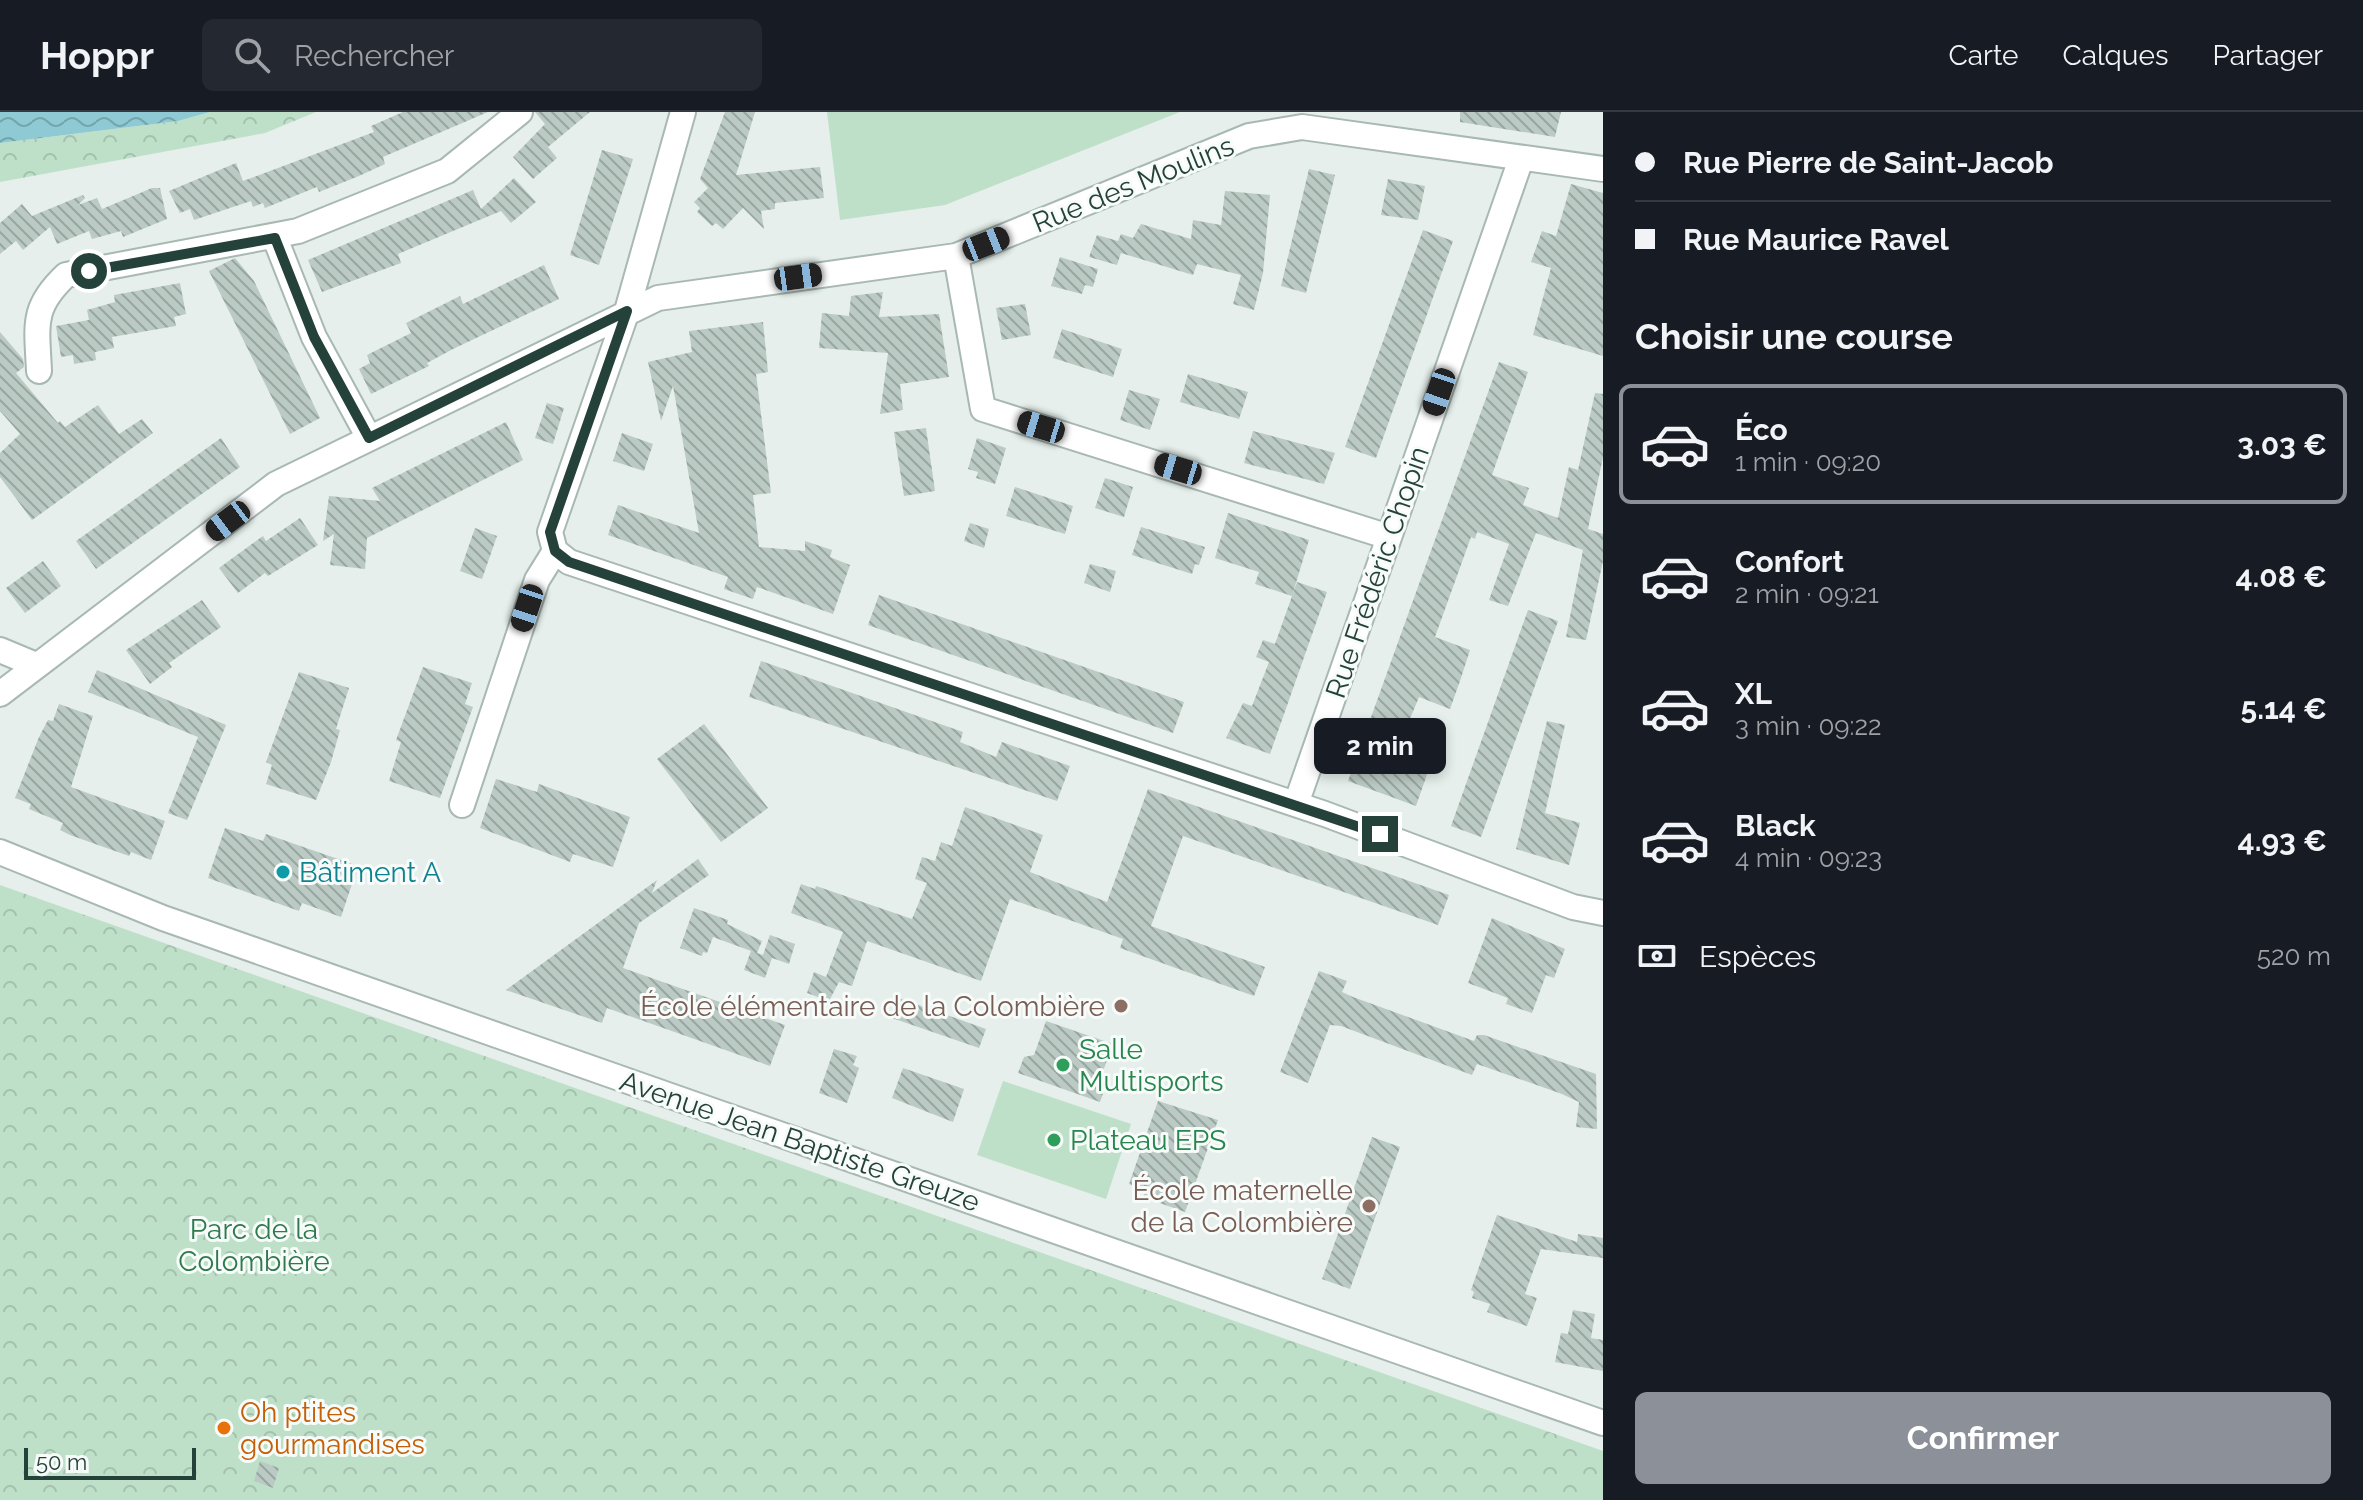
<!DOCTYPE html>
<html lang="fr">
<meta charset="utf-8">
<style>
body{margin:0;font-family:Raleway,sans-serif;background:#242831;color:#f1f3f6;height:100vh;display:flex;flex-direction:column;font-size:30px;white-space:nowrap}
*{box-sizing:border-box;margin:0}
p{font-size:26px;color:#9ea1a6}
.icon{flex:none;width:44px;height:44px;fill:none;stroke:currentColor;stroke-width:2;stroke-linecap:round;stroke-linejoin:round}
.map{position:relative;flex:1;overflow:hidden}
.sheet{display:flex;flex-direction:column;background:#171b24;width:760px}
.sheet>*{flex:none}
.banner{display:grid;align-content:center;height:176px;padding:0 32px;background:#171b24}
.scale{position:absolute;left:24px;bottom:20px;width:172px;box-sizing:border-box;padding-left:8px;border:4px solid #24423a;border-top:0;font-size:22px;line-height:28px;white-space:nowrap;color:#24423a;-webkit-text-stroke:6px #f7fbf9;paint-order:stroke}
.end{position:absolute;width:36px;height:36px;margin:-18px;border:10px solid #24423a;background:#fff;box-shadow:0 0 0 4px #fff}
.from{border-radius:50%}
.bubble{position:absolute;height:56px;border-radius:12px;background:#171b24;box-shadow:0 4px 12px #0003;font-size:26px;font-weight:700;line-height:56px;text-align:center}
.car{position:absolute;width:24px;height:48px;margin:-24px -12px;border-radius:10px;box-shadow:0 0 6px 2px #0007;background:linear-gradient(#222 24%,#8ab4d8 0 40%,#222 0 76%,#8ab4d8 0 86%,#222 0)}
.banner b{display:flex;align-items:center;gap:28px;height:76px;font-size:30px}
.banner b+b{border-top:2px solid #363941}
.banner i{width:20px;height:20px;background:#f1f3f6}
ul{padding:0;list-style:none}
li{display:flex;align-items:center;gap:24px;height:120px;margin:0 16px 12px;padding:0 16px;border:4px solid transparent;border-radius:12px}
li div{flex:1}
li b{display:block;font-size:30px}
li em{font-style:normal;font-weight:700}
li.current{border-color:#8c9099}
li>.icon{width:72px;height:72px;stroke-width:1.5}
h2{padding:0 32px;font-size:36px;line-height:96px}
.pay{display:flex;align-items:center;gap:20px;height:88px;padding:0 32px;font-size:30px}
.pay p{margin-inline-start:auto}
.primary-button{display:flex;gap:16px;margin-top:auto;padding:16px 32px}
.primary-button a{flex:1;height:92px;border-radius:12px;background:#8c9099;color:#fff;font-size:32px;font-weight:700;line-height:92px;text-align:center}
header{display:flex;align-items:center;gap:48px;box-sizing:border-box;height:112px;padding:0 40px;background:#171b24;border-bottom:2px solid #363941}
header strong{font-size:38px}
nav{display:flex;gap:44px;margin-inline-start:auto;font-size:28px}
.search{width:560px;height:72px;background:#242831;display:flex;align-items:center;gap:20px;box-sizing:border-box;padding:0 28px;border-radius:12px;color:#9ea1a6;font-size:30px}
main{display:flex;flex:1;min-height:0}
.map>svg:first-child{display:block}
.green{fill:#bfe0c8}
.park{fill:url(#park-crowns)}
.water{fill:url(#water-waves)}
.building{fill:url(#building-back-hatch)}
.lines{fill:none;stroke-linecap:round;stroke-linejoin:round}
.minor-casing{stroke:#a8b8b2;stroke-width:28}
.minor{stroke:#fff;stroke-width:24}
.route{stroke:#24423a;stroke-width:10}
.culture-dot{fill:#0f9aa8;stroke:#f7fbf9;stroke-width:3}
.education-dot{fill:#8d6e63;stroke:#f7fbf9;stroke-width:3}
.leisure-dot{fill:#2e9e5b;stroke:#f7fbf9;stroke-width:3}
.food-dot{fill:#e8710a;stroke:#f7fbf9;stroke-width:3}
.labels{text-anchor:middle;stroke-width:6;stroke-linejoin:round;paint-order:stroke}
.street-label{font-size:28px;fill:#24423a;stroke:#f7fbf9}
.culture-label{font-size:28px;fill:#0d838f;stroke:#f7fbf9;text-anchor:start}
.education-label{font-size:28px;fill:#785e54;stroke:#f7fbf9;text-anchor:end}
.leisure-label{font-size:28px;fill:#27864d;stroke:#f7fbf9;text-anchor:start}
.park-label{font-size:28px;fill:#2d7a4b;stroke:#f7fbf9}
.food-label{font-size:28px;fill:#c56008;stroke:#f7fbf9;text-anchor:start}
</style>
<header>
<strong>Hoppr</strong>
<div class="search"><svg class="icon" aria-label="search" viewBox="0 0 24 24"><circle cx="10" cy="10" r="6"/><path d="M15 15l6 6"/></svg>Rechercher</div>
<nav><a>Carte</a><a>Calques</a><a>Partager</a></nav>
</header>
<main>
<div class="map">
<svg width="1603" height="1388" viewBox="0 0 1603 1388">
<defs>
<pattern id="park-crowns" width="20" height="18" patternUnits="userSpaceOnUse" patternTransform="scale(2)"><rect width="20" height="18" fill="#bfe0c8"/><path d="M2 6a3 3 0 1 1 6 0M12 15a3 3 0 1 1 6 0" fill="none" stroke="#a4c1ad"/></pattern>
<pattern id="water-waves" width="16" height="10" patternUnits="userSpaceOnUse" patternTransform="scale(2)"><rect width="16" height="10" fill="#8ec9d4"/><path d="M0 5q4-4 8 0t8 0" fill="none" stroke="#74a5ad"/></pattern>
<pattern id="building-back-hatch" width="6" height="6" patternUnits="userSpaceOnUse" patternTransform="scale(2)"><rect width="6" height="6" fill="#bbcac4"/><path d="M-1 5l2 2M0 0l6 6M5-1l2 2" fill="none" stroke="#98a6a0"/></pattern>
</defs>
<rect width="100%" height="100%" fill="#e6efeb"/>
<path class="green" d="M827,0H1180L945,93L840,108Z
M1003,969L1131,1012L1106,1087L977,1043Z"/>
<path class="park" d="M210,0H316L265,21L0,70V31L178,9Z
M0,773L1603,1339V1388H0Z"/>
<path class="water" d="M0,0H210L178,9L0,31Z"/>
<path class="building" d="M403,0H488L383,45L385,52L359,64L319,80L317,75L265,96L263,91L253,95L251,89L194,108L190,97L180,101L169,79L236,51L243,69L374,20L371,14Z
M535,0H590L548,35L557,46L533,67L513,45L545,12Z
M725,0H755L736,63L820,55L824,86L775,91V97L761,99L764,117L743,96L723,117L716,111L712,114L697,100L700,96L694,90L708,76L700,67Z
M1460,0H1561L1555,25L1460,10Z
M602,38L633,47L599,153L570,143Z
M1309,57L1335,63L1306,181L1281,174Z
M514,66L536,90L511,111L501,99L398,142L401,151L322,180L308,148L473,78L481,97Z
M1388,67L1425,74L1418,108L1381,103Z
M1571,72L1603,81V244L1533,223L1551,156L1531,150L1542,119L1556,124Z
M152,76H160L167,107L123,125L121,119L92,127L89,119L57,132L50,115L23,138L16,129L0,142V111L22,92L32,104L83,83L85,86L78,93L97,86L102,97Z
M1225,79L1270,83L1263,161L1254,198L1233,192L1241,163L1197,152L1193,163L1121,141L1117,153L1089,145L1097,123L1118,129L1121,122L1133,126L1141,112L1191,127L1193,108L1221,113Z
M1423,118L1453,129L1376,346L1345,335Z
M1060,145L1098,157L1093,175L1085,173L1082,182L1051,174Z
M235,146L254,169L320,306L290,322L209,159Z
M544,153L559,187L453,237L427,251L429,254L371,282L359,257L370,251L367,243L411,221L406,211L460,184L463,192Z
M180,171L186,202L174,205L176,214L112,225L114,236L95,240L96,248L74,252L73,243L61,245L56,214L89,208L87,198L115,190L114,183Z
M883,180L879,205L939,202L949,265L900,272L903,298L880,302L888,241L819,236L822,201L849,204L851,184Z
M1025,192L1031,223L1002,228L996,196Z
M763,210L768,260L756,262L771,381L753,383L759,435L805,439V429L832,438L830,445L850,453L833,502L757,475L753,487L724,477L728,465L608,423L618,393L699,421L673,274L661,309L648,250L692,240L689,219Z
M1062,217L1122,237L1113,265L1053,246Z
M0,220L23,247L24,255L16,261L58,311L60,309L65,315L98,293L119,322L142,307L153,321L32,408L0,365V341L20,322L0,299Z
M1499,250L1528,260L1492,363L1529,376L1523,393L1558,406L1569,355L1578,358L1595,281L1603,282V345L1588,417L1603,422V449L1586,528L1566,525L1583,438L1536,421L1508,494L1489,488L1509,432L1477,420L1475,427L1471,425L1435,525L1470,538L1460,569L1450,597L1419,585L1405,619L1438,631L1416,694L1348,669Z
M1188,262L1248,280L1239,307L1180,290Z
M1129,278L1160,287L1150,318L1120,308Z
M547,291L564,296L553,332L535,326Z
M506,310L523,348L367,426L365,457L330,453L334,422L323,429L329,384L380,389L372,376Z
M926,316L935,379L904,384L894,320Z
M1253,319L1335,341L1324,372L1244,351Z
M622,321L653,332L644,359L613,349Z
M221,326L240,355L96,457L76,429Z
M977,326L1006,336L995,372L976,366L978,360L968,357Z
M1105,366L1133,375L1124,405L1095,396Z
M1015,375L1073,394L1065,422L1006,404Z
M1228,401L1309,428L1292,484L1255,472L1259,460L1215,446Z
M300,406L318,433L268,464L265,461L238,481L219,456L263,424L266,429Z
M970,411L989,417L984,436L964,429Z
M1141,415L1205,435L1199,453L1195,452L1192,462L1132,443Z
M475,416L497,424L482,467L460,459Z
M43,449L61,474L25,501L6,476Z
M1090,452L1116,459L1110,480L1084,471Z
M1297,470L1327,480L1270,642L1226,626L1243,591L1252,594L1269,550L1256,545L1263,528L1275,532Z
M879,483L1184,590L1173,621L868,513Z
M202,488L221,515L169,551L172,555L150,572L126,538Z
M1528,498L1558,509L1481,725L1451,714Z
M761,549L963,620L960,630L996,645L1002,630L1070,654L1057,689L749,585Z
M423,555L472,571L465,592L473,595L440,686L389,669L401,630L396,628Z
M97,558L226,613L187,708L168,701L198,625L88,580Z
M299,560L349,576L336,617L340,618L331,650L316,688L266,672L272,653L266,650Z
M59,592L93,604L71,675L165,709L151,748L131,740L129,744L70,723L60,718L63,711L29,697L31,692L15,686L39,625L48,608L53,609Z
M1547,609L1565,613L1545,701L1580,711L1569,753L1516,737Z
M704,612L768,696L721,730L657,647Z
M496,667L537,680L539,672L630,705L613,755L573,742L570,750L480,716Z
M1148,677L1449,783L1438,813L1183,724L1151,814L1265,855L1254,884L1120,836L1123,827L1010,787L981,869L867,829L852,874L839,870L829,889L807,881L814,860L826,865L843,820L791,801L801,772L815,777L816,774L912,807L927,771L915,767L922,745L935,749L941,730L952,734L965,695L1043,723L1030,760L1107,790Z
M225,716L263,729L266,722L358,754L341,805L302,791L299,799L208,766Z
M698,747L709,763L639,811L623,856L785,913L770,954L607,896L602,911L506,878L657,768L652,781Z
M694,796L728,808L727,812L762,829L757,841L763,843L770,823L795,832L789,852L772,846L765,866L744,858L751,839L713,825L707,841L703,840L702,844L680,836Z
M1492,806L1565,837L1554,866L1546,863L1532,901L1506,892L1508,886L1468,871Z
M1319,859L1347,869L1342,880L1353,885L1474,929L1477,923H1484L1596,962L1597,1017L1576,1015L1579,990L1562,982L1477,952L1472,963L1341,914L1330,913L1308,971L1280,960Z
M899,886L986,917L979,936L892,906Z
M1046,909L1113,932L1099,970L1106,973L1100,990L1018,961L1024,945L1034,943Z
M834,937L857,944L853,953L859,956L847,991L819,981Z
M903,956L964,977L953,1010L892,986Z
M1158,989L1218,1008L1185,1100L1143,1085L1146,1079L1129,1072Z
M1372,1025L1400,1035L1350,1177L1322,1167Z
M1497,1103L1577,1130L1578,1122L1603,1126V1146L1541,1137L1525,1182L1537,1186L1527,1214L1487,1200L1490,1192L1472,1186L1474,1180L1471,1178Z
M1573,1198L1595,1202L1591,1226L1603,1228V1259L1555,1250L1561,1221L1568,1222Z
M260,1349L279,1356L273,1376L254,1369Z"/>
<g class="lines">
<g class="minor-casing">
<path id="minor" d="M275,126L314,225L369,326
M956,144L983,297L1389,425
M39,259C37,213 31,196 66,163L298,119L447,59L520,0
M555,439L569,450L1325,702L1573,795L1603,801
M0,538L36,553
M0,582L276,372L658,186L956,144L1249,24L1302,15L1603,57
M1296,692L1521,47
M462,693L537,468L555,439L550,420L627,199L683,0
M0,740L163,806L1603,1311"/>
</g>
<use href="#minor" class="minor"/>
</g>
<g class="lines">
<path class="route" d="M89,159L275,126L314,225L369,326L627,199L550,420L555,439L569,450L1380,722"/>
</g>
<circle class="culture-dot" cx="283" cy="760" r="8"/>
<g class="education-dot">
<circle cx="1121" cy="894" r="8"/>
<circle cx="1369" cy="1094" r="8"/>
</g>
<g class="leisure-dot">
<circle cx="1063" cy="953" r="8"/>
<circle cx="1054" cy="1028" r="8"/>
</g>
<circle class="food-dot" cx="224" cy="1316" r="8"/>
<g class="labels">
<g class="street-label">
<text transform="translate(1133 72) rotate(-22)" y="10">Rue des Moulins</text>
<text transform="translate(1377 460) rotate(-71)" y="10">Rue Frédéric Chopin</text>
<text transform="translate(800 1029) rotate(19)" y="10">Avenue Jean Baptiste Greuze</text>
</g>
<g class="culture-label">
<text x="299" y="770">Bâtiment A</text>
</g>
<g class="education-label">
<text x="1105" y="904">École élémentaire de la Colombière</text>
<text x="1353" y="1088">École maternelle<tspan x="1353" dy="32">de la Colombière</tspan></text>
</g>
<g class="leisure-label">
<text x="1079" y="947">Salle<tspan x="1079" dy="32">Multisports</tspan></text>
<text x="1070" y="1038">Plateau EPS</text>
</g>
<g class="park-label">
<text x="254" y="1127">Parc de la<tspan x="254" dy="32">Colombière</tspan></text>
</g>
<g class="food-label">
<text x="240" y="1310">Oh ptites<tspan x="240" dy="32">gourmandises</tspan></text>
</g>
</g>
</svg>
<div class="scale">50 m</div>
<i class="end from" style="left:89px;top:159px"></i>
<i class="end" style="left:1380px;top:722px"></i>
<div class="bubble" style="left:1314px;top:606px;width:132px">2 min</div>
<i class="car" style="left:986px;top:132px;rotate:68deg"></i>
<i class="car" style="left:798px;top:165px;rotate:82deg"></i>
<i class="car" style="left:1439px;top:280px;rotate:199deg"></i>
<i class="car" style="left:1041px;top:315px;rotate:287deg"></i>
<i class="car" style="left:1178px;top:357px;rotate:287deg"></i>
<i class="car" style="left:228px;top:409px;rotate:233deg"></i>
<i class="car" style="left:527px;top:496px;rotate:198deg"></i>
</div>
<section class="sheet">
<div class="banner">
<b><i class="from"></i>Rue Pierre de Saint-Jacob</b>
<b><i></i>Rue Maurice Ravel</b>
</div>
<h2>Choisir une course</h2>
<ul>
<li class="current"><svg class="icon" aria-label="car" viewBox="0 0 24 24"><path d="M5 17H2v-5l4-1 3-4h7l3 4 3 1v5h-3M9 17h6M6 11h13"/><circle cx="7" cy="17" r="2"/><circle cx="17" cy="17" r="2"/></svg><div><b>Éco</b><p>1 min · 09:20</p></div><em>3.03 €</em></li>
<li><svg class="icon" aria-label="car" viewBox="0 0 24 24"><path d="M5 17H2v-5l4-1 3-4h7l3 4 3 1v5h-3M9 17h6M6 11h13"/><circle cx="7" cy="17" r="2"/><circle cx="17" cy="17" r="2"/></svg><div><b>Confort</b><p>2 min · 09:21</p></div><em>4.08 €</em></li>
<li><svg class="icon" aria-label="car" viewBox="0 0 24 24"><path d="M5 17H2v-5l4-1 3-4h7l3 4 3 1v5h-3M9 17h6M6 11h13"/><circle cx="7" cy="17" r="2"/><circle cx="17" cy="17" r="2"/></svg><div><b>XL</b><p>3 min · 09:22</p></div><em>5.14 €</em></li>
<li><svg class="icon" aria-label="car" viewBox="0 0 24 24"><path d="M5 17H2v-5l4-1 3-4h7l3 4 3 1v5h-3M9 17h6M6 11h13"/><circle cx="7" cy="17" r="2"/><circle cx="17" cy="17" r="2"/></svg><div><b>Black</b><p>4 min · 09:23</p></div><em>4.93 €</em></li>
</ul>
<div class="pay"><svg class="icon" aria-label="cash" viewBox="0 0 24 24"><path d="M3 7h18v10H3z"/><circle cx="12" cy="12" r="2"/></svg>Espèces<p>520 m</p></div>
<div class="primary-button"><a>Confirmer</a></div>
</section>
</main>
